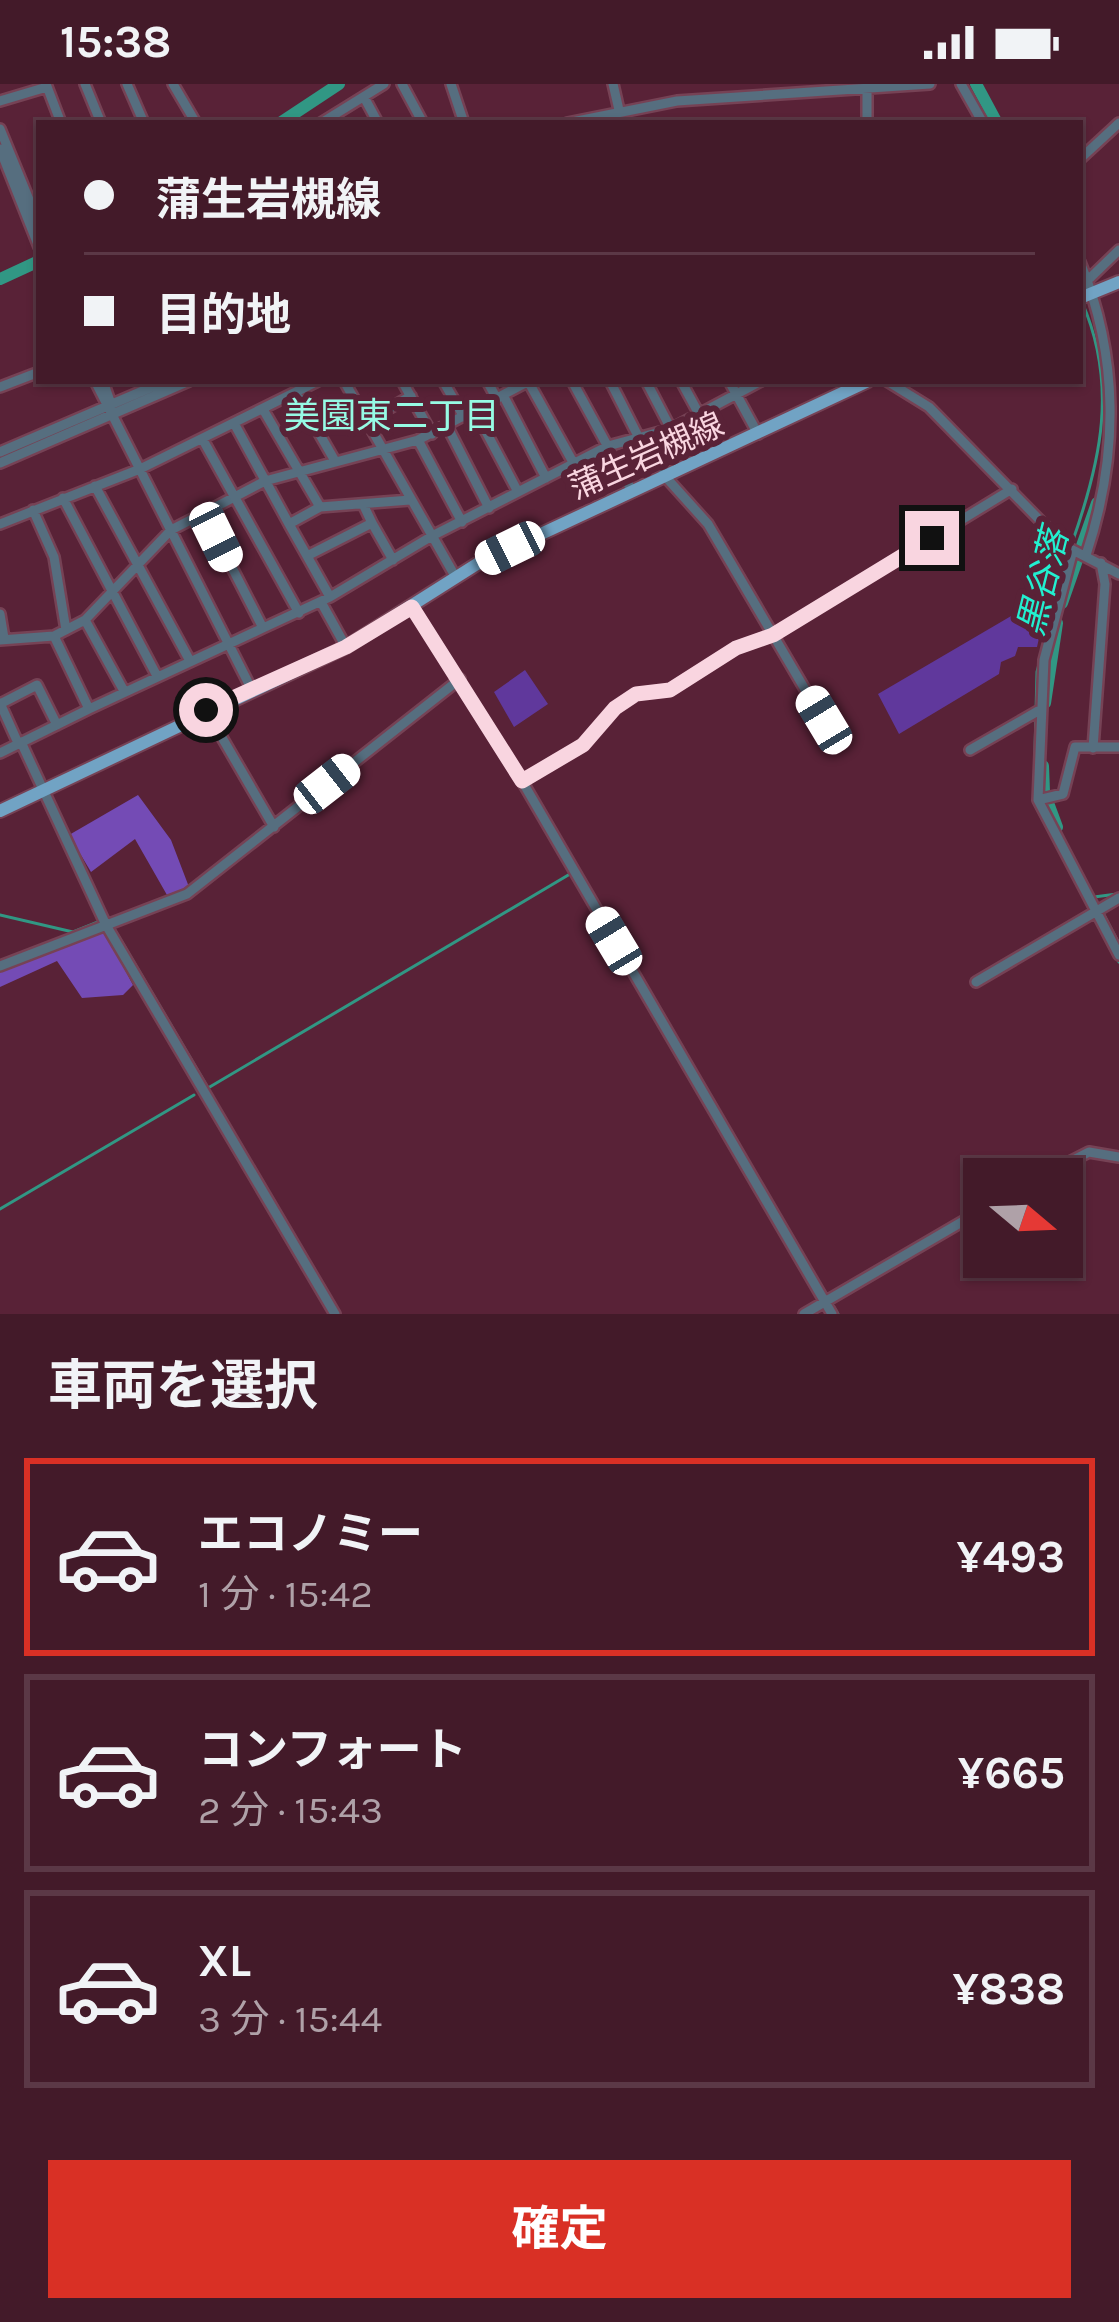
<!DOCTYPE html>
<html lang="ja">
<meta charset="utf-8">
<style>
body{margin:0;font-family:Karla,"Noto Sans JP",sans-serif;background:#4d2735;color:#f1f3f6;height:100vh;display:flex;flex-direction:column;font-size:45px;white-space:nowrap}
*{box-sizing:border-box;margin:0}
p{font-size:39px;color:#afa1a8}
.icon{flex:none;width:66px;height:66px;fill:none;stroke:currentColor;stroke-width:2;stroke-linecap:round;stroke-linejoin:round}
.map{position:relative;height:1230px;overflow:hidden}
.sheet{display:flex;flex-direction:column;background:#431a29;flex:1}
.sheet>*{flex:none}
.banner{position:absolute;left:36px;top:36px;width:1047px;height:264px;border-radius:0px;box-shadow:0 3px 9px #0004,0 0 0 3px #5b3846;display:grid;align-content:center;height:264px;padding:0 48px;background:#431a29}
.needle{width:78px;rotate:109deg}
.fabs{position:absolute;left:963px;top:1074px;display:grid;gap:24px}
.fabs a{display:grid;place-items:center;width:120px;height:120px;border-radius:0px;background:#431a29;box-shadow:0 3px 9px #0004,0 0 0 3px #5b3846;font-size:60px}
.end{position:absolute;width:54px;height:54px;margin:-27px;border:15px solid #f9d5e0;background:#111;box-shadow:0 0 0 6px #111}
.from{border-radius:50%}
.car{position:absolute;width:36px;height:72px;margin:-36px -18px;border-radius:15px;box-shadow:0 0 9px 3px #0007;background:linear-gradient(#fff 24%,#345 0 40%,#fff 0 76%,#345 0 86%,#fff 0)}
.banner b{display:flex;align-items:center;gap:42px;height:114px;font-size:45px}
.banner b+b{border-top:3px solid #5b3846}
.banner i{width:30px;height:30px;background:#f1f3f6}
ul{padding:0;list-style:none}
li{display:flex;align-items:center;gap:36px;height:198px;margin:0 24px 18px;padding:0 24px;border:6px solid #5b3846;border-radius:0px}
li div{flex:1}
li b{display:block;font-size:45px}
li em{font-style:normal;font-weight:700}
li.active{border-color:#d93025}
li>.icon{width:108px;height:108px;stroke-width:1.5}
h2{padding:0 48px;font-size:54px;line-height:144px}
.button{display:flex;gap:24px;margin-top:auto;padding:24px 48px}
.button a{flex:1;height:138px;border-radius:0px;background:#d93025;color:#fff;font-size:48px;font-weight:700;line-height:138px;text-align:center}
.status{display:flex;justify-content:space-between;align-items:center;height:84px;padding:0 60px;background:#431a29;direction:ltr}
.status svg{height:33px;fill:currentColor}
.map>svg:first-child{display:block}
.green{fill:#60389c}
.forest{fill:#744bb5}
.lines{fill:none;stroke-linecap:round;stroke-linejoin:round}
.stream{stroke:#319784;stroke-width:3}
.river{stroke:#319784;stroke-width:12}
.minor-casing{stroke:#764255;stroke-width:14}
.major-casing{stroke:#764255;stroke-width:16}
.minor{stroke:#566e7f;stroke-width:9}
.major{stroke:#71a3c4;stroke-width:12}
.route{stroke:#f9d5e0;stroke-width:15}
.labels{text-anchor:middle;stroke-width:12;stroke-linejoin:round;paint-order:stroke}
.street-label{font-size:33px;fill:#f9d5e0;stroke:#592237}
.neighbourhood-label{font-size:36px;fill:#96fae4;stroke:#592237}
.water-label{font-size:36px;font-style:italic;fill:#22f0d0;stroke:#592237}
</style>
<div class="status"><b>15:38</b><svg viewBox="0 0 49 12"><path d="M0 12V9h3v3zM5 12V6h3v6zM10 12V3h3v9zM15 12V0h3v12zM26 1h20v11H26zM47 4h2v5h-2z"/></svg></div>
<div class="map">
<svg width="1119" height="1230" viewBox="0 0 1119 1230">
<rect width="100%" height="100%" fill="#592237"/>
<path class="green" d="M1025,524L1044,532L1037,563H1018L1015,572L1001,578L999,590L899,650L878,610Z
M525,586L548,620L514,643L494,608Z"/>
<path class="forest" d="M138,711L171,756L189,803L167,811L135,755L91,788L69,751Z
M104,846L133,901L123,911L82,914L57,877L0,903V887L12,879Z"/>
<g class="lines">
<path class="stream" d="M1072,459C1101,377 1118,301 1082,218
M1034,706L1037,588L1067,473
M1035,721L1119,878
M1098,821L1094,813L1117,810
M1103,829L1119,860
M0,831L73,848L103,836
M113,843L208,1004L570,790
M0,1125L194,1011
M808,1180L838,1230"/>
<path class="river" d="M976,0L997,39
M280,39L339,0
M0,195L39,177
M1062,519L1097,419
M1045,619L1057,539
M1043,682L1044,708L1057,743"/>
<g class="minor-casing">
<path id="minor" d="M46,0L61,39
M85,0L101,39
M127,0L144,39
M173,0L196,39
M402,0L423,39
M451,0L464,39
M613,0L622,39
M961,0L983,39
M867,2V39
M364,13L378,39
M0,17L47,3
M321,39L384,0
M567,39L677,17L930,0
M0,45L39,140
M0,65L39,163
M1080,75L1119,39
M1080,178C1119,272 1119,372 1086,471
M1090,194L1119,166
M95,297L252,606
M103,297L113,326
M344,297L455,492
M402,297L432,350
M443,297L464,333
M487,297L497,315
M528,297L574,380
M572,297L631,405
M610,297L639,354
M646,297L671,345
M681,297L699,330
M729,297L758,350
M887,297L929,323L1065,462L1119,490
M0,303L39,288
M296,309L335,377
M503,311L546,394
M264,327L320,423L289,440L307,472L372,439L363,420
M475,327L518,408
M367,337L411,312
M235,341L289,440
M447,342L489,424
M203,356L299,529
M418,356L462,438
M0,368L166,297
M0,379L189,297
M663,390L708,440L823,636
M95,402L190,577
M63,414L157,592
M320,423L410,416
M33,426L54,473L66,546
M204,429L265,397L418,356L529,297
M372,439L393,476
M0,440L140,385L318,297
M1073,466L1044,576L1038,716L1119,871
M330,513L432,452L608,362L671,345L761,297
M321,518L346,563
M412,523L522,697L832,1230
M0,530L4,554
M85,536L124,607
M54,552L89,625L263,544
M0,556L54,552L85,536L171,446L204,429L263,544L330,513L307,472
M0,619L18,659
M0,620L37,601L57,641
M206,626L274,743
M21,658L106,841L335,1230
M1093,664L1105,500L1101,479
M970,666L1038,627
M0,669L89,625
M522,697L583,661L615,624L636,610L670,606L736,564L773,551L1012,405
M1038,716L1063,710L1075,663H1119
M0,882L187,810L460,595
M976,898L1119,814
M1036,1095L1089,1068L1119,1073
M804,1230L984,1125"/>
</g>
<g class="major-casing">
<path id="major" d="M1080,214L1119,198
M0,727L346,563L477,480L868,297"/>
</g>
<use href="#minor" class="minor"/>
<use href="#major" class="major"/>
</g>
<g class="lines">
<path class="route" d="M206,626L346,563L412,523L522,697L583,661L615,624L636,610L670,606L736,564L773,551L932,454"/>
</g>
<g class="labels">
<g class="street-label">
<text transform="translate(646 371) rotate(-24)" y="12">蒲生岩槻線</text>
</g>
<g class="neighbourhood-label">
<text x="392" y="344">美園東二丁目</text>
</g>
<g class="water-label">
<text transform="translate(1042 498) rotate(-76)" y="13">黒谷落</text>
</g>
</g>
</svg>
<div class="fabs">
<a><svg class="needle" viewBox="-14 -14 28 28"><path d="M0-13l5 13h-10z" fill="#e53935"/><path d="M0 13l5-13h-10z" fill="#afa1a8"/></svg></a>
</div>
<i class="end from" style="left:206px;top:626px"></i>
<i class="end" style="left:932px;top:454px"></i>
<i class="car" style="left:216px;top:453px;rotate:154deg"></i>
<i class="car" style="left:510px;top:464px;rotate:244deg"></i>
<i class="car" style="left:824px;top:636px;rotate:329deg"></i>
<i class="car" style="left:327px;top:700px;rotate:52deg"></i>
<i class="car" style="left:614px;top:857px;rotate:329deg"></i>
<div class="banner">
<b><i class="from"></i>蒲生岩槻線</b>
<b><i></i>目的地</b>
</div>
</div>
<section class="sheet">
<h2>車両を選択</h2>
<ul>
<li class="active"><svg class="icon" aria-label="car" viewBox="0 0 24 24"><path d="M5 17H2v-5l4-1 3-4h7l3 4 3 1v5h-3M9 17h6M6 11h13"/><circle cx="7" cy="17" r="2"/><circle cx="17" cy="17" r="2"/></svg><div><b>エコノミー</b><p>1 分 · 15:42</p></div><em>¥493</em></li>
<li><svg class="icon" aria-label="car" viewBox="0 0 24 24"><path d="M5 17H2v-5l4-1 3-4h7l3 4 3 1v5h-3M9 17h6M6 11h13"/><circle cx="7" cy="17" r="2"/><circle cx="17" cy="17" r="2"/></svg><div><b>コンフォート</b><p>2 分 · 15:43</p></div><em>¥665</em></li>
<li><svg class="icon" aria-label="car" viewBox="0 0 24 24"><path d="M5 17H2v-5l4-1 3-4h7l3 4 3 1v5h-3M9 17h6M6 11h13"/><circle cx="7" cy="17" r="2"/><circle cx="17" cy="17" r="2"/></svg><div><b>XL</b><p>3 分 · 15:44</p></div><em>¥838</em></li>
</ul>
<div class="button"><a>確定</a></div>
</section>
